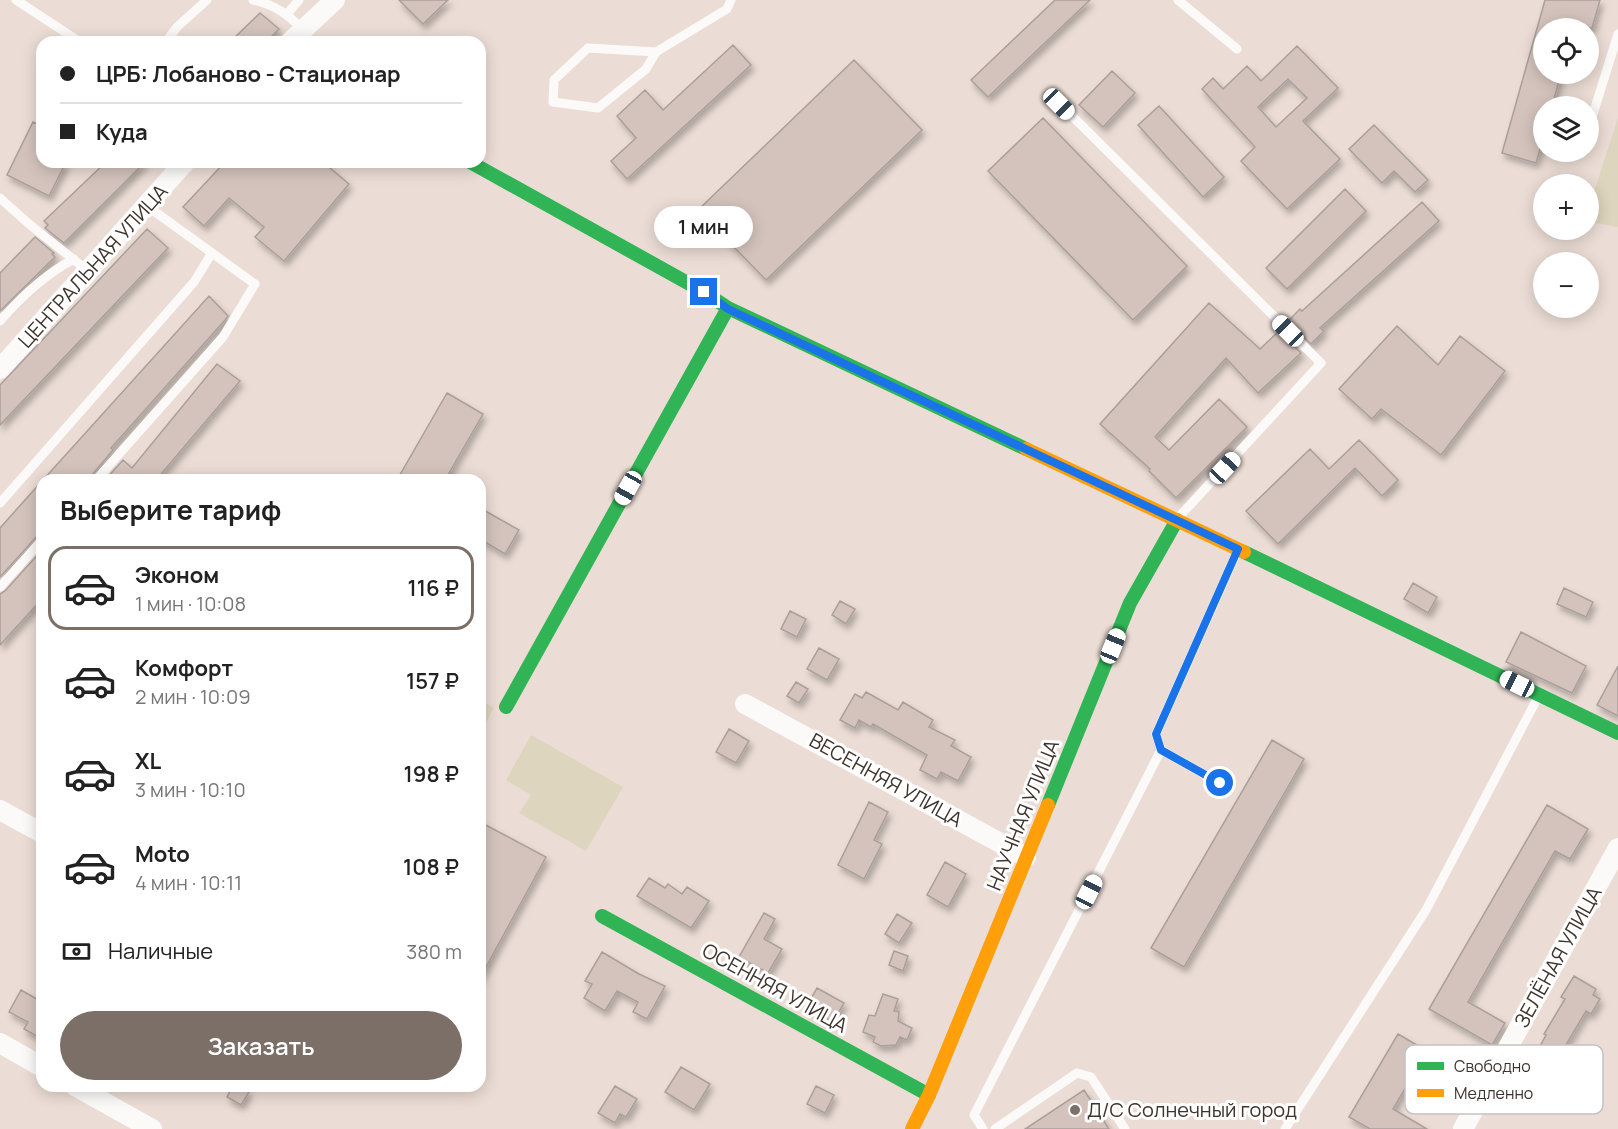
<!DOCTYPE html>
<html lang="ru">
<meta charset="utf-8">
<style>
body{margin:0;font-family:Manrope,sans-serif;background:#f6f6f6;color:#222;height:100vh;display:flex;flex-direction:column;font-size:22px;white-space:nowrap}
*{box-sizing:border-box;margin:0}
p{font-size:20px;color:#767676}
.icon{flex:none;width:33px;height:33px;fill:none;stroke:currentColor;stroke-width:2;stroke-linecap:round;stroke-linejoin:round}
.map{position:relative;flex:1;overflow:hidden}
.drawer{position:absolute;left:36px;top:474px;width:450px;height:618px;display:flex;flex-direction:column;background:#fff;border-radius:18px;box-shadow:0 3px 15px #0003}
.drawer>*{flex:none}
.banner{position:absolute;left:36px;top:36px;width:450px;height:132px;border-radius:18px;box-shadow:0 3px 15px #0003;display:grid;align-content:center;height:132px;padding:0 24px;background:#fff}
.tools{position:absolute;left:1533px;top:18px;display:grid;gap:12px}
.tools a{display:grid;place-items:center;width:66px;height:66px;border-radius:50%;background:#fff;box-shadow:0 3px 15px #0003;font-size:30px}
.end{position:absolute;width:27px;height:27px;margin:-14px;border:8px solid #1a73e8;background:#fff;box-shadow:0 0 0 3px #fff}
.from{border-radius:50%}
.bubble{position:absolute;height:42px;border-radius:21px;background:#fff;box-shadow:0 3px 15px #0003;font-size:20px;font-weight:600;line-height:42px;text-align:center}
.car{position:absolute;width:18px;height:36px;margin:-18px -9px;border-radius:8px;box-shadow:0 0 4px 2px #0007;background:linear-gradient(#fff 24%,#345 0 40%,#fff 0 76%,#345 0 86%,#fff 0)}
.banner b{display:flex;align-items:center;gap:21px;height:57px;font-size:22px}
.banner b+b{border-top:2px solid #e0e0e0}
.banner i{width:15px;height:15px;background:#222}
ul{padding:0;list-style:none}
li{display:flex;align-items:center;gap:18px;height:84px;margin:0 12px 9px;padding:0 12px;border:3px solid transparent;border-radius:18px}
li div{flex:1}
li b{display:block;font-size:22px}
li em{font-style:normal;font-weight:600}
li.active{border-color:#7b6f68}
li>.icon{width:54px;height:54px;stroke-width:1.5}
h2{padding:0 24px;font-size:27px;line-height:72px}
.pay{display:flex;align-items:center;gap:15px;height:66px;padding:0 24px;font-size:22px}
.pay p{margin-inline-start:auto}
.primary-button{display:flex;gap:12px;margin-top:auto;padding:12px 24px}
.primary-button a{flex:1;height:69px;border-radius:36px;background:#7b6f68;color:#fff;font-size:24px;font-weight:600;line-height:69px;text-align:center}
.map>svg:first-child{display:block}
.green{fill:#ded5be}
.building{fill:#d4c3bd;stroke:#aa9f9a;stroke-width:1.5;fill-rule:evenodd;filter:url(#shadow)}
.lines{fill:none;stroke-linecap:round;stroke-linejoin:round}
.lane{stroke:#fcfaf9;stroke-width:9}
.street{stroke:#fcfaf9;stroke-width:20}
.fast{stroke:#30b455;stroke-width:14}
.slow{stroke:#ff9f0a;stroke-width:14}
.route{stroke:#1a73e8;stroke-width:8}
.poi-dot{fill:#7b6f68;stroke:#fff;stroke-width:2}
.labels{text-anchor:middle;stroke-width:6;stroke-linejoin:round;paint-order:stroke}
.street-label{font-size:20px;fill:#3e342e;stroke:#fff}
.poi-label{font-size:20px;fill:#3e342e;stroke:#fff;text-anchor:start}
.key{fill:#fff;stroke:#c5c2c0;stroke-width:1.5}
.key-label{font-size:16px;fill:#3e342e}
</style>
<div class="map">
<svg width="1618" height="1129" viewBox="0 0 1618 1129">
<defs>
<filter id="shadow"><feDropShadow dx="3" dy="5" stdDeviation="3" flood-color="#0004"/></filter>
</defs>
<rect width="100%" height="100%" fill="#ebddd5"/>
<path class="green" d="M1618,118V227L1589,222L1588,210Z
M480,700L494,708L480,733Z
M531,735L623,787L586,851L519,813L531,795L506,780Z"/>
<path class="building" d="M399,0H448L423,24Z
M1055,0H1090L988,97L971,80Z
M1545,0H1600L1592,28H1544V74H1561L1552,106H1544V135L1536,163L1502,153Z
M260,13L279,29L266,42H230Z
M733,45L751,65L627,179L611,161L636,138L617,116L645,90L663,110Z
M1297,46L1338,88L1303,121L1340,159L1287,209L1241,161L1255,147L1202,89L1213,78L1223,89L1247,66L1261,81ZM1288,79L1307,98L1276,127L1258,107Z
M854,60L922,130L766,280L698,210Z
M1112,71L1135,93L1103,127L1079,105Z
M1159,106L1224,177L1203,197L1138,125Z
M1043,118L1187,266L1133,320L988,171Z
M33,122L42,126V162H66L49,196L7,175Z
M1374,125L1428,180L1415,192L1394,171L1382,183L1349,149Z
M106,162H145L64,243L45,228L48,225L44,221Z
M225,162H323L349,184L284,261L255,237L264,227L229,198L204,226L183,207Z
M1345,189L1366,211L1287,289L1266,268Z
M1422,202L1439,221L1320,328L1324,331L1311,344L1289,322V320L1300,309L1302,311Z
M147,229L168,248L0,425V385Z
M35,237L54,253L52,254L55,257L0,311V273Z
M209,296L228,316L225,320L111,448L113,450L91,476L89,480H43Z
M1209,303L1260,349L1279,331L1301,353L1258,393L1226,358L1155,437L1169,450L1219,399L1247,427L1176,498L1149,471L1150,469L1100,424Z
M1397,326L1438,365L1460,336L1505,371L1441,455L1381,409L1372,419L1339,389Z
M217,364L240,381L156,480H105L123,460L132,468Z
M447,393L483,414L445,480H397Z
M1359,440L1398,480L1382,496L1355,468L1278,544L1246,511L1310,449L1329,469Z
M42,481V533L37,536L0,577V528Z
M480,508L519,530L505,554L480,539Z
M42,550V599L0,645V594L5,591Z
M1413,583L1437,597L1428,613L1404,599Z
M1564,588L1593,602L1586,617L1557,604Z
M840,601L855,609L846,624L832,615Z
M790,611L806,619L797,637L781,629Z
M1521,632L1586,666L1572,693L1506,662Z
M819,648L839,659L827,680L807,669Z
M1618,666V716L1597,705Z
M796,682L808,689L799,703L787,696Z
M866,692L898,710L903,702L933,720L929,727L955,740L951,746L971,757L958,781L941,772L937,779L920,770L927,755L873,724L871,727L859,720L855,728L840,720L855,694L862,698Z
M729,729L749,741L736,763L716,752Z
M1272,740L1304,759L1184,967L1151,948Z
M869,802L888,812L874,840L882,844L864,879L838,865Z
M1547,805L1588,829L1570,859L1555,851L1468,1002L1505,1023L1492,1045L1429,1009Z
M480,822L546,857L480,978Z
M945,862L966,874L948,907L927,895Z
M649,878L665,888L668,884L682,894L687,887L709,901L691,928L637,896Z
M764,913L775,919L764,939L782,949L768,973L739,957Z
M897,914L912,923L899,943L885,934Z
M894,951L908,956L903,971L889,965Z
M602,952L639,974L665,986L647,1019L633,1012L638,1002L617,991L605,1011L584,998L592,984L585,981Z
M1574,976L1596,989L1593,995L1600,999L1591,1014L1586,1011L1561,1053L1566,1056L1553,1080L1529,1066L1546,1035L1544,1034L1565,999L1561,997Z
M817,988L844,1003L833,1022L806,1007Z
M21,990L42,1002V1039L24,1029L28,1022L9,1012Z
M883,994L898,999L894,1011L899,1012L898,1021L912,1028L907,1040L900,1037L896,1045L881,1046L873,1042L875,1037L863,1032L869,1015L875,1016Z
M1398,1034L1427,1051L1393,1109L1427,1129H1370L1349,1117Z
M681,1067L710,1084L694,1110L665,1092Z
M233,1086H239L249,1092L241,1105L227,1097Z
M615,1086L637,1099L626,1117L620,1114L615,1123L598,1113Z
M816,1086L834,1095L825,1113L807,1104Z
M1084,1090L1109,1129H1025Z"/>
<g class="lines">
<path class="lane" d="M16,0L80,42
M253,0C275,5 288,14 303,30
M1178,0L1237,49
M287,14L299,0
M166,42L177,27L207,0
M656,52L588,48L554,80L553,102L598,108L646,69L656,52L727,9L731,0
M1059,103L1321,363L1178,518
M1588,130L1618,34
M1581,154L1582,152
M0,198L29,224L88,271
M0,321C21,297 45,274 74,259
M96,480L223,337L255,284L147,206
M0,503L194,282L212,253
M0,587L42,540
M1220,783L1161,750L1156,734L1237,552
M983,1129L974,1115L1161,750
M995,1129L1077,1073L1091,1077L1125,1129
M1285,1129L1426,910L1538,697"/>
<path class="street" d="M290,42L335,0
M0,369L185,162
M745,704L1026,857
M0,810L42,833
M0,1043L42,1067
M75,1086L152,1129
M1463,1129L1618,848"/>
<path class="fast" d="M470,162L704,292L728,308L1026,449
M1244,552L1618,733
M506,707L728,308
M1048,805L1130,603L1177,520
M602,916L929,1095"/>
<path class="slow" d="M1026,449L1244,552
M912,1129L929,1095L1048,805"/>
</g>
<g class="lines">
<path class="route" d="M704,292L728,309L1238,549L1156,734L1161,750L1220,783"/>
</g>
<circle class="poi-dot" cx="1075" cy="1110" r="6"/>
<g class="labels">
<g class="street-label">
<text transform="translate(93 266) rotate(-48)" y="7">ЦЕНТРАЛЬНАЯ УЛИЦА</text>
<text transform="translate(886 780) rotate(29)" y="7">ВЕСЕННЯЯ УЛИЦА</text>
<text transform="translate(1023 815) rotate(-68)" y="7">НАУЧНАЯ УЛИЦА</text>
<text transform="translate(1558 957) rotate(-61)" y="7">ЗЕЛЁНАЯ УЛИЦА</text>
<text transform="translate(775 988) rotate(29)" y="7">ОСЕННЯЯ УЛИЦА</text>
</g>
<g class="poi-label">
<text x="1087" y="1117">Д/С Солнечный город</text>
</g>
</g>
<rect x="1405" y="1045" width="198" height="69" rx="9" class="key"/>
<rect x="1417" y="1062" width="27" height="8" fill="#30b455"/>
<rect x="1417" y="1089" width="27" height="8" fill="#ff9f0a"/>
<g class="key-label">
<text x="1454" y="1072">Свободно</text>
<text x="1454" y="1099">Медленно</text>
</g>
</svg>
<div class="tools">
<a><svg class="icon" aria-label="locate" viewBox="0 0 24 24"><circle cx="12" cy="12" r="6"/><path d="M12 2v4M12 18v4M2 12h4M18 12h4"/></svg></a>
<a><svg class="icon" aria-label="layers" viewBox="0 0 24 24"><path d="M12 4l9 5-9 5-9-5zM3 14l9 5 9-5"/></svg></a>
<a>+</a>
<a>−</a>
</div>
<i class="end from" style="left:1220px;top:783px"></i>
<i class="end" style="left:704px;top:292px"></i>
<div class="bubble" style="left:654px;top:206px;width:99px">1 мин</div>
<i class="car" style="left:1059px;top:104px;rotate:135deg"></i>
<i class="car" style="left:1288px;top:331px;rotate:315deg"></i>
<i class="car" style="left:1225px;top:468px;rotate:43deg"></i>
<i class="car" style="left:628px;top:488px;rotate:209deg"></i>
<i class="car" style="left:1113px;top:646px;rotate:22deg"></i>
<i class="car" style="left:1517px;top:684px;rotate:296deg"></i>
<i class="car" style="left:1089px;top:892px;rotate:27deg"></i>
<div class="banner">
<b><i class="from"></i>ЦРБ: Лобаново - Стационар</b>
<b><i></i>Куда</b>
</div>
<section class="drawer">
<h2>Выберите тариф</h2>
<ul>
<li class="active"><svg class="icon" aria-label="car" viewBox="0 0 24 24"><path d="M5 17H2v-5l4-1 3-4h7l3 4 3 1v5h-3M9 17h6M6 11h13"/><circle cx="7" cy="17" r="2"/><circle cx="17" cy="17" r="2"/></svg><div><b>Эконом</b><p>1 мин · 10:08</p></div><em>116 ₽</em></li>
<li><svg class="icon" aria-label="car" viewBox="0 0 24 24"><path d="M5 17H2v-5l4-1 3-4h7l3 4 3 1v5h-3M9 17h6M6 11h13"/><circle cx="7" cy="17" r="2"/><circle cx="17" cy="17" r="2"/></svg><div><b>Комфорт</b><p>2 мин · 10:09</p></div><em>157 ₽</em></li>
<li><svg class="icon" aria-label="car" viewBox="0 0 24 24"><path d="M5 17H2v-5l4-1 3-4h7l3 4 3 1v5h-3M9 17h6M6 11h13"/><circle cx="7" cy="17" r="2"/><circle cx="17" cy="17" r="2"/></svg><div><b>XL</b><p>3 мин · 10:10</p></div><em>198 ₽</em></li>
<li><svg class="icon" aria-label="car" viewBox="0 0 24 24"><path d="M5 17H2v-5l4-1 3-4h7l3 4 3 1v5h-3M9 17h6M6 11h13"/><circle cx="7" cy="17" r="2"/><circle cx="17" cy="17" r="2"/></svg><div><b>Moto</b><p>4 мин · 10:11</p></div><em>108 ₽</em></li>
</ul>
<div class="pay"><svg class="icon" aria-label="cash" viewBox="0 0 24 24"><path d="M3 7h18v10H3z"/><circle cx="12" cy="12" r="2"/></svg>Наличные<p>380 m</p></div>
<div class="primary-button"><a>Заказать</a></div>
</section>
</div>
